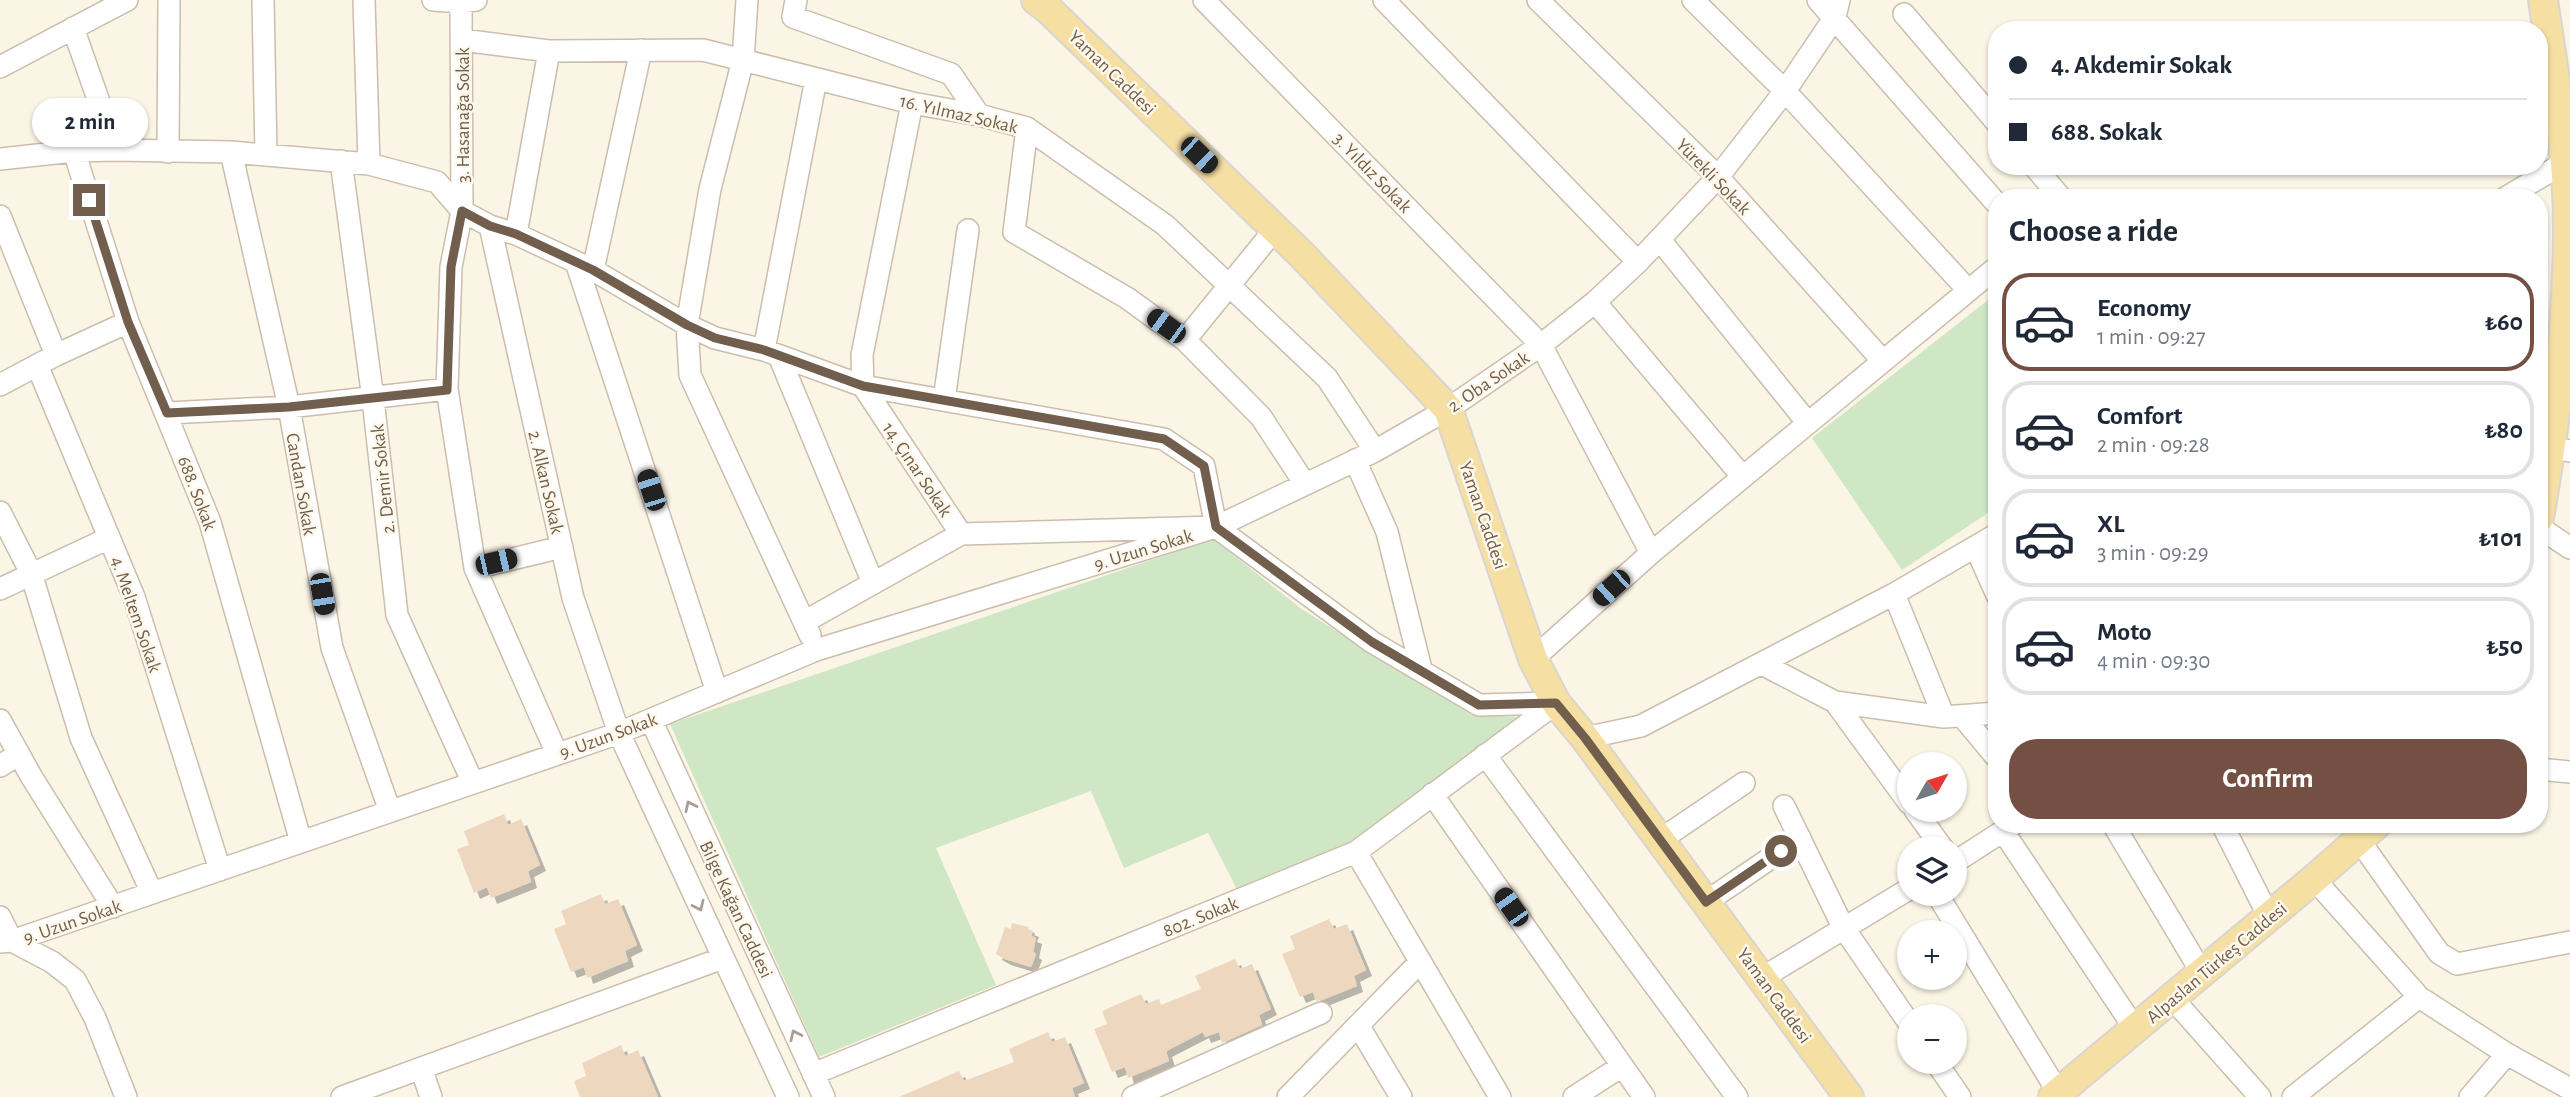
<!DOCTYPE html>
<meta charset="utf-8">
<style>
body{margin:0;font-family:"Alegreya Sans",sans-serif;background:#f2f2f3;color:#1f2937;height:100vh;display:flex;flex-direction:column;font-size:26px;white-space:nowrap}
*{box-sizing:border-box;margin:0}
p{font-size:23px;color:#747a83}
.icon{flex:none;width:38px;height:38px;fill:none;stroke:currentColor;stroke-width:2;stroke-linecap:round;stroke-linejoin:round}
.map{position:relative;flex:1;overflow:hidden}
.sheet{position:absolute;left:1988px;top:189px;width:560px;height:644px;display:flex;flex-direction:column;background:#fff;border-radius:28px;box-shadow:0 2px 5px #0004}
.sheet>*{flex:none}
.guide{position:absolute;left:1988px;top:21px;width:560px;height:154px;border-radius:28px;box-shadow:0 2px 5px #0004;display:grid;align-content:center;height:154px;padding:0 21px;background:#fff}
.needle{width:46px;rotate:51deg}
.controls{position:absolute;left:1897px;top:752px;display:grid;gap:14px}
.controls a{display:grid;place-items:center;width:70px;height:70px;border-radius:50%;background:#fff;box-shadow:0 2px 5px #0004;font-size:35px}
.end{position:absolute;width:32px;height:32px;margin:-16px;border:9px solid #725e4c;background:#fff;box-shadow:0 0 0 4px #fff}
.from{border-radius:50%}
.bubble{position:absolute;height:49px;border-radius:24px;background:#fff;box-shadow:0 2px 5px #0004;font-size:23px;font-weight:700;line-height:49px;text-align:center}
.car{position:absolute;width:21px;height:42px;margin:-21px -10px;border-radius:9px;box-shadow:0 0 5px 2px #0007;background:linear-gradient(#222 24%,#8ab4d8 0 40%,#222 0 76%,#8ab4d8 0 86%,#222 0)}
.guide b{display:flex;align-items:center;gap:24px;height:66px;font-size:26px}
.guide b+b{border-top:2px solid #e0e1e3}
.guide i{width:18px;height:18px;background:#1f2937}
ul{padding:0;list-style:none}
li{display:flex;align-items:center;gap:21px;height:98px;margin:0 14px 10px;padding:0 7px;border:4px solid #e0e1e3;border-radius:28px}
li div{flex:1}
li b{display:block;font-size:26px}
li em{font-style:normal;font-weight:700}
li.selected{border-color:#745044}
li>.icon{width:63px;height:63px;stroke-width:1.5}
h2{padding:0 21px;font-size:32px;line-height:84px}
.primary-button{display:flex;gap:14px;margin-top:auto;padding:14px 21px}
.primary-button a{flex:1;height:80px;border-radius:28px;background:#745044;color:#fff;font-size:28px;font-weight:700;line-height:80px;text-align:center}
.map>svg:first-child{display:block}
.green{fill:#cfe7c5}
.building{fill:#eed7bf;filter:url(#shadow)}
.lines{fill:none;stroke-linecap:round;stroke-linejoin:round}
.minor-casing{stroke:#ccbdad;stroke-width:24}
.major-casing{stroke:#dad5d0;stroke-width:32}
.minor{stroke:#fff;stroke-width:21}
.major{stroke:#f5dfa2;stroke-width:28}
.oneway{stroke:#aa9e94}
.route{stroke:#725e4c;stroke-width:9}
.labels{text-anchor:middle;stroke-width:5;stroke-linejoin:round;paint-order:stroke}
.street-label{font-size:19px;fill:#725e4c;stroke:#fef9ec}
</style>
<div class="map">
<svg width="2570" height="1097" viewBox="0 0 2570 1097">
<defs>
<filter id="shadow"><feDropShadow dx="6" dy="6" stdDeviation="0" flood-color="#0004"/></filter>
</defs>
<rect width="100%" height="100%" fill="#fbf5e6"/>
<path class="green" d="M1997,293V507L1902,570L1812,438Z
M1213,539L1303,610L1472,715L1519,717L1351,842L1238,891L1208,833L1124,868L1091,791L936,848L996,985L819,1057L670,724Z"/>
<path class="building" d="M504,814L508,825L521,819L540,865L528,871L531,882L491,898L487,887L474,893L457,849L469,845L464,831Z
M601,894L605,904L618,899L637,945L625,951L628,961L587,978L584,967L571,972L554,929L566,924L561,911Z
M1329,919L1334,929L1347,924L1366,970L1354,976L1357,986L1322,1000L1316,1001L1313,992L1300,997L1282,954L1295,949L1290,936Z
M1012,923L1029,927L1028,929L1033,931L1031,936L1036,938L1033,952L1036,954L1031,967L1005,959L996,954L1005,927L1011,929Z
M1235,959L1240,969L1252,964L1271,1009L1259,1015L1262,1025L1222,1043L1219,1032L1205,1037L1203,1032L1166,1051L1169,1061L1128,1078L1125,1067L1112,1072L1094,1029L1107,1024L1102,1011L1141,994L1146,1004L1159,999L1161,1005L1201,989L1195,976Z
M1048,1032L1052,1042L1065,1037L1084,1083L1072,1088L1075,1097H899L959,1071L964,1081L1014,1062L1009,1049Z
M621,1045L625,1056L638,1050L658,1097H580L574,1081L586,1076L582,1063Z"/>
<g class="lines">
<g class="minor-casing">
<path id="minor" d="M263,0L266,155
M364,0L369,164
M433,0L461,2L476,0
M747,0L743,60L710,189L687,325L690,375L810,635
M796,0L793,17L951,74L979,115
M1204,0L1541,345L1651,553
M1384,0L1638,262
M1538,0L1718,177L1882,360
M1693,0L1785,91L1968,290
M1818,0L1997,204
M461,2L462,211L451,267L447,389L475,568L557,754
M1904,14L1997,123
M73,28L116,150
M462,40L549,51L703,50L912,103L979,115L1027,128L1165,225L1327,378L1375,451
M0,67L127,0
M912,103L862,355L863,386L1164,439L1204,466L1216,527
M1027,128L1014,232L1127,298L1185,340L1261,417L1305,484
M74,151L128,322L210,522L301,842
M168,152L169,0
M231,152L289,407L332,648L390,811
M0,159L74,151L116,150L231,152L369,164L437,182L462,211L490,226L516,234L593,270L687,325L715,338L764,350L863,386L961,534
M341,161L373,399L397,615L473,783
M2034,166L2061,198
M2505,198L2564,163L2570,165
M0,216L56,355
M490,226L573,598L619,733L788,1097
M516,234L549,51
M1660,240L1807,422
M576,262L717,692
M593,270L641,50
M1595,302L1742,476
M1185,340L1275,229
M764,350L816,79
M779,356L873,583
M37,365L134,597L220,870
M0,385L56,355L128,322
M944,400L968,230
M167,413L289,407L447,389
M2551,448L2570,451
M1355,460L1387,532L1421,669
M0,512L31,573L81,738L152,893
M2539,527L2570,548
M1976,548L1997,595
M475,568L562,547
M0,589L109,538
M1894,594L1944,717
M804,622L961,534L1216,527L1372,642L1479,705L1556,703
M1533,659L1651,553L1997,267
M1762,664L1835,702L1944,717L1997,713
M1835,702L1909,803
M1962,716L1997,758
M0,720L31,776L113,907
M651,720L824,1097
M1585,738L1641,726L1894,594L1997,534
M1485,755L1737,1097
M0,766L19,754
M2539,769L2570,772
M1432,794L1644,1097
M1784,806L1843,927L1909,1023
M1915,810L1943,849
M2113,824L2202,973
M2222,824L2269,917
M2003,831L2135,1029
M1660,840L1744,783
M2359,840L2439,953L2457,964L2570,942
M1356,852L1500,1097
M1955,862L2014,824
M2314,879L2419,997L2507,1054L2570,1089
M1937,894L2058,1092
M1706,902L1800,838
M0,917L12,941L52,962L75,980L95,1018L126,1097
M0,942L12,941L619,733L816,650L1216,527L1375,451L1448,409L1541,345L1595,302L1638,262L1718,177L1785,91L1835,17L1839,0
M1762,978L1909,889
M2172,998L2260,1097
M1358,1025L1401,1097
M1936,1062L1960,1097
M421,1068L431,1097
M813,1074L1356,852L1556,703
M342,1097L723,958
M1133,1097L1321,1013
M1288,1097L1419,963
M1574,1097L1622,1066
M2293,1097L2419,997
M2470,1097L2507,1054"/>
</g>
<g class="major-casing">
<path id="major" d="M1036,0L1048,9L1302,255L1448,409L1533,659L1556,703L1585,738L1849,1097
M2539,518C2556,422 2568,325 2568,227C2568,151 2554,75 2543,0
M2053,1097L2314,879L2377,824"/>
</g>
<use href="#minor" class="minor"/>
<use href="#major" class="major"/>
</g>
<defs><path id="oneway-chevron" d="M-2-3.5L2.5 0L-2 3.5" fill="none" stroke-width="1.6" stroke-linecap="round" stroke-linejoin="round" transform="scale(1.75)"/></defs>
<g class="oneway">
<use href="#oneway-chevron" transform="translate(690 806) rotate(-115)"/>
<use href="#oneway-chevron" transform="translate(699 906) rotate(65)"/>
<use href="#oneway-chevron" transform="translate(795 1035) rotate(-115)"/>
</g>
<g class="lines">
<path class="route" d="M89,200L128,322L167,413L289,407L447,390L451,267L462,211L490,226L516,234L593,270L687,325L715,338L764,350L863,386L1164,439L1204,466L1216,527L1372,642L1479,705L1556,703L1585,738L1706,902L1781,851"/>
</g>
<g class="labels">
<g class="street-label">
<text transform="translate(1113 72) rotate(44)" y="7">Yaman Caddesi</text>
<text transform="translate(959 113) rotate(13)" y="7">16. Yılmaz Sokak</text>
<text transform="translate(462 115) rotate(-90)" y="7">3. Hasanağa Sokak</text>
<text transform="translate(1373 172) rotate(46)" y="7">3. Yıldız Sokak</text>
<text transform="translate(1714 176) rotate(46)" y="7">Yürekli Sokak</text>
<text transform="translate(1488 381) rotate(-34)" y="7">2. Oba Sokak</text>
<text transform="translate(918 469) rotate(56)" y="7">14. Çınar Sokak</text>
<text transform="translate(382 479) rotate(-96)" y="7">2. Demir Sokak</text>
<text transform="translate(547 482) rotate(77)" y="7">2. Alkan Sokak</text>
<text transform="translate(302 484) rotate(80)" y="7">Candan Sokak</text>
<text transform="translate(198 493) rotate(69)" y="7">688. Sokak</text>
<text transform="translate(1484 515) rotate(71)" y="7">Yaman Caddesi</text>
<text transform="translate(1143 549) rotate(-17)" y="7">9. Uzun Sokak</text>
<text transform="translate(137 614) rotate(71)" y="7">4. Meltem Sokak</text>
<text transform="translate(608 735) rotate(-20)" y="7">9. Uzun Sokak</text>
<text transform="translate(737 909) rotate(65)" y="7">Bilge Kağan Caddesi</text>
<text transform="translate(1200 916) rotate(-22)" y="7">802. Sokak</text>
<text transform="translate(72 921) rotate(-19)" y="7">9. Uzun Sokak</text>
<text transform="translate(2216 962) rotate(-40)" y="7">Alpaslan Türkeş Caddesi</text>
<text transform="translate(1775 995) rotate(54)" y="7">Yaman Caddesi</text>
</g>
</g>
</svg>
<div class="controls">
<a><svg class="needle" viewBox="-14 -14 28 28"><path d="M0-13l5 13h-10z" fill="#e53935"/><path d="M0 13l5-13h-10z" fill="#747a83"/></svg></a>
<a><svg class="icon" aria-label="layers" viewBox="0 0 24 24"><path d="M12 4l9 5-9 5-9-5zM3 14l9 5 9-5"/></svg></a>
<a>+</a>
<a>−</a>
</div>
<i class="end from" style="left:1781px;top:851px"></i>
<i class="end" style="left:89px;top:200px"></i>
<div class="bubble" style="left:32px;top:98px;width:116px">2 min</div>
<i class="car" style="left:1199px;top:155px;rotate:134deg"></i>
<i class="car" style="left:1166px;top:326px;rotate:306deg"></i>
<i class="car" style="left:651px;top:490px;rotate:342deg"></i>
<i class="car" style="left:496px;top:562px;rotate:77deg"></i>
<i class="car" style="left:1611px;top:588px;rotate:228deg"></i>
<i class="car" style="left:322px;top:594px;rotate:170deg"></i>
<i class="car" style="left:1511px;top:907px;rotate:325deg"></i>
<div class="guide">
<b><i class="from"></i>4. Akdemir Sokak</b>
<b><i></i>688. Sokak</b>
</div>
<section class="sheet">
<h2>Choose a ride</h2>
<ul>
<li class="selected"><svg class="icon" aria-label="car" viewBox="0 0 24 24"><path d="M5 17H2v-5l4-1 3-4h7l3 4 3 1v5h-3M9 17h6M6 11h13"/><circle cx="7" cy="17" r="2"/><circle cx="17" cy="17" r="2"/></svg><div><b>Economy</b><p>1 min · 09:27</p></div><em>₺60</em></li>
<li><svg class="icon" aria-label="car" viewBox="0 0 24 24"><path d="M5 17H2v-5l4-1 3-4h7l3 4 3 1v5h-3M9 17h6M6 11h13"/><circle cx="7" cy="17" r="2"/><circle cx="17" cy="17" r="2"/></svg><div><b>Comfort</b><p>2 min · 09:28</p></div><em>₺80</em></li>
<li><svg class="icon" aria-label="car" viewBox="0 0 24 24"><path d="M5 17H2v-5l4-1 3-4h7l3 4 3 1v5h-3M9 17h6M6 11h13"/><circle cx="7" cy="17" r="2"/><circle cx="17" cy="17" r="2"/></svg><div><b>XL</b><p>3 min · 09:29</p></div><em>₺101</em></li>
<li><svg class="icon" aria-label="car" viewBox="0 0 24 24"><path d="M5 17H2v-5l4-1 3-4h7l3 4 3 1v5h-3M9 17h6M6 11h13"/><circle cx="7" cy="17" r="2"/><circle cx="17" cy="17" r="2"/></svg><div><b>Moto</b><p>4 min · 09:30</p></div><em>₺50</em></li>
</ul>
<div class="primary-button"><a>Confirm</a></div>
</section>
</div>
